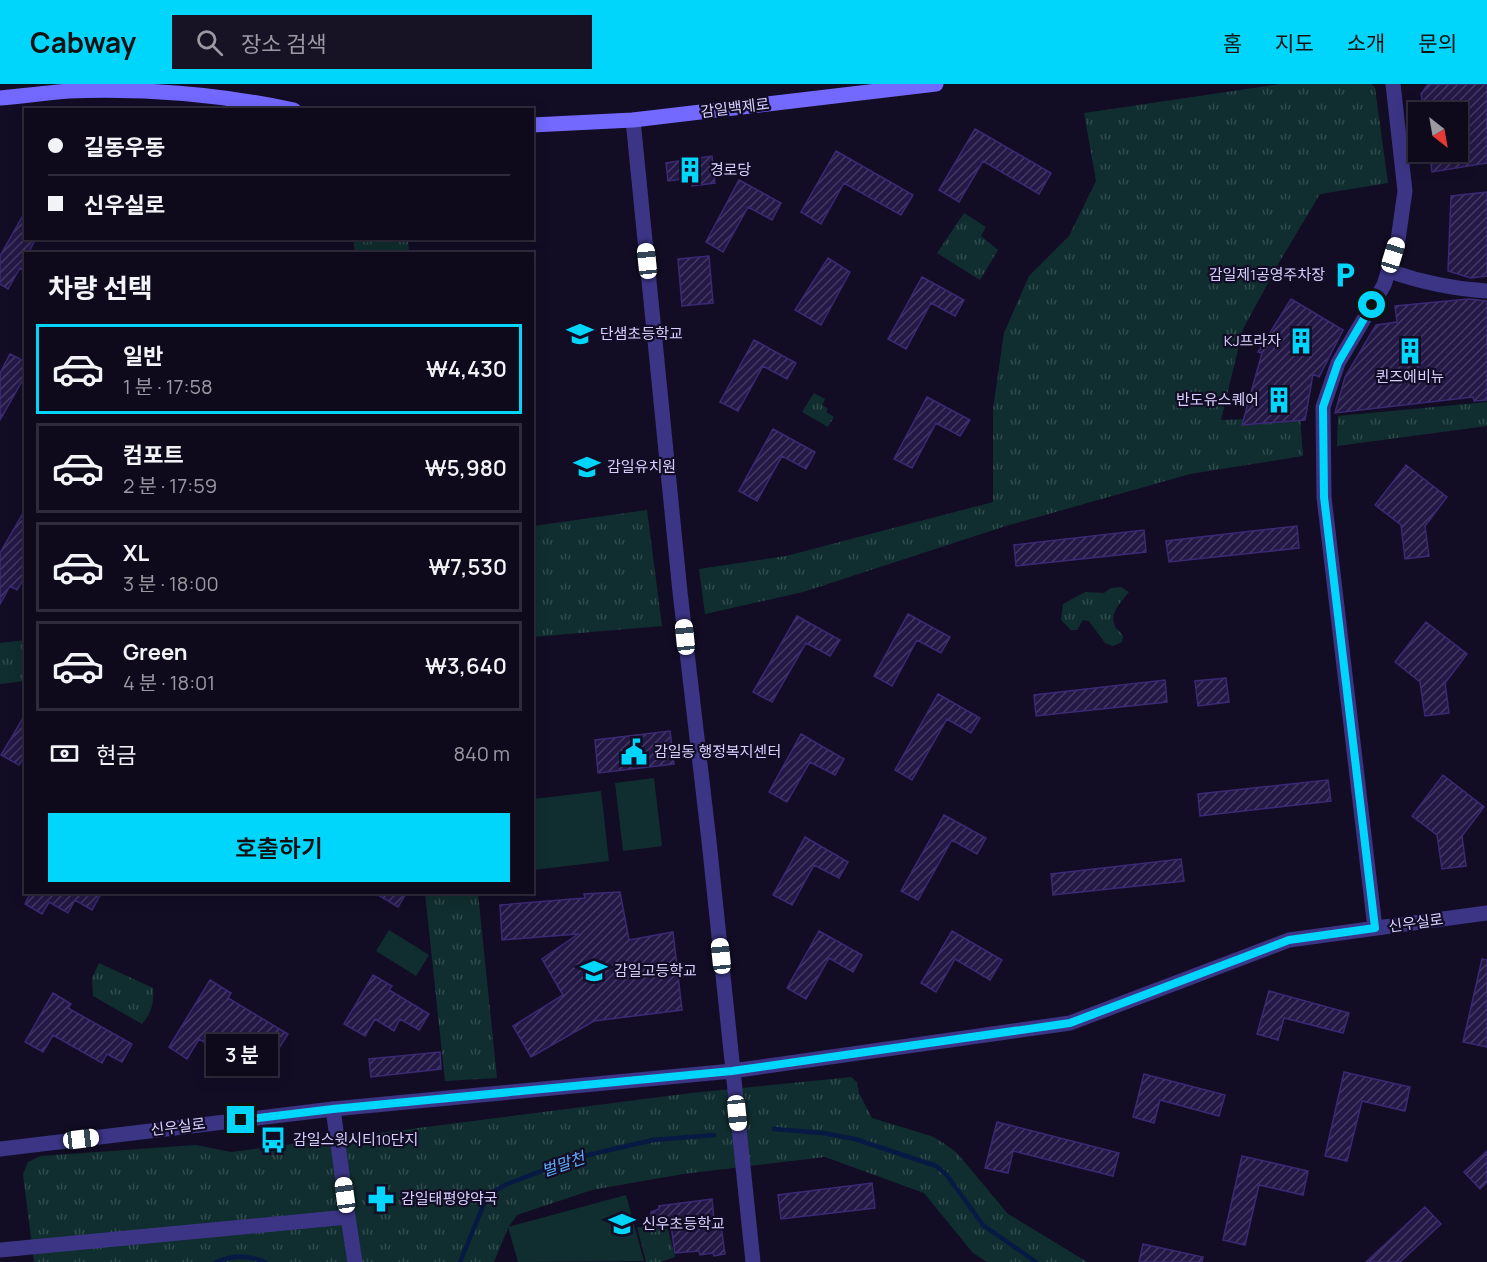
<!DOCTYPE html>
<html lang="ko">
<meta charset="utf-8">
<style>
body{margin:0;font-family:Manrope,"Noto Sans KR",sans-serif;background:#171325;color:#f1f3f6;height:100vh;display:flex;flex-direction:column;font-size:22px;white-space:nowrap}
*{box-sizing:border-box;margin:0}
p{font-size:20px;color:#9b9aa3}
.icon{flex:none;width:33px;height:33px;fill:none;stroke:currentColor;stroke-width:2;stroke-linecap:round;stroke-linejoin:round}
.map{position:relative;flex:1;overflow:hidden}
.panel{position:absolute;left:24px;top:168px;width:510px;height:642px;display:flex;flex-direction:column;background:#0e0a1c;border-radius:0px;box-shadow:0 3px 15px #0003,0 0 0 2px #2e2b3b}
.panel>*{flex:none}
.hud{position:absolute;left:24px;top:24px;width:510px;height:132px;border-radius:0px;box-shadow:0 3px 15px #0003,0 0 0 2px #2e2b3b;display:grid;align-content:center;height:132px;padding:0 24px;background:#0e0a1c}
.needle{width:39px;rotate:149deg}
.tools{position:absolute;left:1408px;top:18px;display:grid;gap:12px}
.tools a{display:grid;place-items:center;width:60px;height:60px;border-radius:0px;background:#0e0a1c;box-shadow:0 3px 15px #0003,0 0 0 2px #2e2b3b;font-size:30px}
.end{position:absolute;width:27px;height:27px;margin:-14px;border:8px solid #00d6fc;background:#111;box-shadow:0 0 0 3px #111}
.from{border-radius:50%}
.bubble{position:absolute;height:42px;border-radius:0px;background:#0e0a1c;box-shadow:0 3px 15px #0003,0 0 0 2px #2e2b3b;font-size:20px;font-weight:600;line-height:42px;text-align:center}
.car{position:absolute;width:18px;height:36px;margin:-18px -9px;border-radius:8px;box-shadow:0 0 4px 2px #0007;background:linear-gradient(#fff 24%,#345 0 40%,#fff 0 76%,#345 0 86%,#fff 0)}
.hud b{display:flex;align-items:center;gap:21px;height:57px;font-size:22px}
.hud b+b{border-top:2px solid #2e2b3b}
.hud i{width:15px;height:15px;background:#f1f3f6}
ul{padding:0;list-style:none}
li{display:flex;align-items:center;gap:18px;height:90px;margin:0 12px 9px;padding:0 12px;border:3px solid #2e2b3b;border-radius:0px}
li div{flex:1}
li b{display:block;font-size:22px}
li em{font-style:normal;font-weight:600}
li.on{border-color:#00d6fc}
li>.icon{width:54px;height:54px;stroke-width:1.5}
h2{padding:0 24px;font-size:27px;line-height:72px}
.pay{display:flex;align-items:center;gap:15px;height:66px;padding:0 24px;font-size:22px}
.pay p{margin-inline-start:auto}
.action{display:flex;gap:12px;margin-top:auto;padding:12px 24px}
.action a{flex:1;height:69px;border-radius:0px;background:#00d6fc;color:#111;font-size:24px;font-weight:600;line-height:69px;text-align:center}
header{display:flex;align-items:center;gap:36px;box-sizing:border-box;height:84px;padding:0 30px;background:#00d6fc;color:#111}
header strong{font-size:28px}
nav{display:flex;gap:33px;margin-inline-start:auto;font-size:21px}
.search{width:420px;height:54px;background:#171325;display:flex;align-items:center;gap:15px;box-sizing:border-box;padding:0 21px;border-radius:0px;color:#9b9aa3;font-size:22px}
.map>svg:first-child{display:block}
.park{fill:url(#park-tufts)}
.pitch{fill:#102e2f}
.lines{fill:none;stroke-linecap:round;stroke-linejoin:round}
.stream{stroke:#071a44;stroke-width:4.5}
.building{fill:url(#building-hatch);stroke:#3b2974;stroke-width:1.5}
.minor{stroke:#3c3586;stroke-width:15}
.tertiary{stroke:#3c3586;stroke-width:15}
.secondary{stroke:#7368ff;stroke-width:15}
.route{stroke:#00d6fc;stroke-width:8}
.labels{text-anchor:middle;stroke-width:4.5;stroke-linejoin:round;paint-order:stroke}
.street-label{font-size:15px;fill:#d8d1ff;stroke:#120d25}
.poi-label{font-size:15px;fill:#d8d1ff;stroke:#120d25;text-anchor:start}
.water-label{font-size:16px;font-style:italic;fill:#5fadff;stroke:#120d25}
</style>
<header>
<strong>Cabway</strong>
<div class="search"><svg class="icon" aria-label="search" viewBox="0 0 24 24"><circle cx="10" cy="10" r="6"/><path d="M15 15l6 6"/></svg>장소 검색</div>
<nav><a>홈</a><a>지도</a><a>소개</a><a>문의</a></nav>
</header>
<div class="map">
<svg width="1487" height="1178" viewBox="0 0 1487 1178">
<defs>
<pattern id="park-tufts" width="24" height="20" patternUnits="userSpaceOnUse" patternTransform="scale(1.5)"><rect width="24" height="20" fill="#102e2f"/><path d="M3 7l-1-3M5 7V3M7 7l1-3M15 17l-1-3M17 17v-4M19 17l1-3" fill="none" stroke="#324b4e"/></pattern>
<pattern id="building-hatch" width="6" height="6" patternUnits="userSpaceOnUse" patternTransform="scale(1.5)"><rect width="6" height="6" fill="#241847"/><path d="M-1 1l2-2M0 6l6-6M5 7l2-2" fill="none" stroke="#433963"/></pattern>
</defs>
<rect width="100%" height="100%" fill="#120d25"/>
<path class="park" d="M1281,0H1372L1375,4L1388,99L1320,110L1280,177L1243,245L1221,336L1300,333L1303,372L1190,390L1006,442L803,508L705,530L699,485L786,472L993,418V325L1004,249L1029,192L1069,152L1096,97L1084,29Z
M964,129L986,143L981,152L998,166L980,196L937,169Z
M353,155H408L409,169H355Z
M814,309L825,315L822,321L828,325L826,328L834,333L828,343L802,328Z
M1487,318V342L1337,362L1338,332Z
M647,426L662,542L533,553V442Z
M1121,503L1129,508C1122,517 1110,528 1114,540C1116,546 1120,547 1123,552L1122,558L1113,562L1105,559L1089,537L1083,536L1077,546H1071L1061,536L1063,520L1085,508L1104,509L1111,504Z
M25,556V597L0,600V559Z
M425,809H478L497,994L445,997Z
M99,879L153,904C154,919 152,928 142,940L93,912L92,894Z
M851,993L857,998L859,1009L872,1034L931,1052L945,1060L957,1069L1008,1130L1087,1178H987L973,1169L924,1109L825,1073L683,1090L592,1106L517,1131L508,1144L494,1178H34L23,1090L28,1078L40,1072L196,1061L231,1068L691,1009Z
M637,1143L668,1145L675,1173L660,1178H646Z"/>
<path class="pitch" d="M654,694L662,762L623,767L615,699Z
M601,707L609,777L533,786V715Z
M389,846L429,871L416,892L376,867Z
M626,1111L644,1177L518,1178L508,1143Z"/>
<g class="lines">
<path class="stream" d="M774,1045L823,1049L855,1055L936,1082L946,1090L983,1141L1036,1178
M216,1178C234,1171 247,1171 265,1178
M460,1178L484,1120L491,1109L507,1100L579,1073L653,1056L714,1051"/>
</g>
<path class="building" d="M1428,0H1487V79L1432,88L1429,68H1458V28H1424L1421,10Z
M975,45L1051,89L1039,110L983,77L959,118L939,106Z
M836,67L913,111L901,131L844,99L821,140L801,128Z
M712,72L715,99L692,102L691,94L668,97L666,79Z
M739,96L781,119L772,136L748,123L723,168L706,158Z
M1487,108V192L1471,194L1448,187L1451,112Z
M26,126V154H36L28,170H26V187L20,184L8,205L0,200V172Z
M709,172L713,219L682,222L678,175Z
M828,174L850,188L821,241L795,226Z
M922,193L964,216L955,232L931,219L906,265L888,255Z
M1291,215L1343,246L1319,293L1313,290L1305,336L1242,341L1262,269L1258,268Z
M1469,215L1487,217V316L1474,317L1473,313L1335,329L1345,293L1376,241L1397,238L1395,222Z
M754,256L796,279L787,295L763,282L738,327L720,318Z
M10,270L26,278V290L0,336V289Z
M927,313L970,336L960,352L936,339L912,384L894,375Z
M773,345L815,368L806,385L782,372L757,417L739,407Z
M1406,381L1447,413L1425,442L1429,472L1405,475L1401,441L1375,421Z
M26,424V491L17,506L10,502L0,520V469Z
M1297,442L1299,464L1169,478L1166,457Z
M1144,446L1146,468L1016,482L1014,461Z
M908,530L950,553L941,569L917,556L892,602L874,592Z
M797,532L840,556L830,572L806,559L772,618L753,608Z
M1426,538L1467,570L1445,599L1449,629L1425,632L1420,598L1395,578Z
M1226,594L1229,618L1198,622L1195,597Z
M1165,596L1167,618L1036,632L1034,611Z
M938,610L980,634L971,649L947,635L912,696L895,686Z
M26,629V670L19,681L1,671Z
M670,647L674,680L598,689L595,656Z
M801,650L844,675L835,691L810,678L787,718L769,708Z
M1443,691L1484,723L1462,752L1466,782L1442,785L1437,751L1412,732Z
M1328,696L1331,717L1200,732L1198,710Z
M944,731L986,754L977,770L952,756L918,816L901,807Z
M805,753L848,778L839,794L814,781L792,821L773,811Z
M1181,775L1184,797L1053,811L1051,790Z
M31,808H102L92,826L75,816L68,829L49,818L42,830L25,820Z
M373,808H407L398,823Z
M620,808L629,856L673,848L682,926L594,937L531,973L513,942L563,911L542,875L578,850L502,856L500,821L585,814L584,810Z
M819,847L862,871L853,888L829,874L806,915L787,904Z
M952,847L1002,876L990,896L955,875L936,908L921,899Z
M1482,875L1487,876V963L1463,958Z
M373,891L392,902L389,906L429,930L419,946L400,935L394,947L375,935L365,952L344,940Z
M210,896L231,909L228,914L288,950L272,975L254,965L250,972L217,953L211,962L199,955L187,975L169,963Z
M1269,907L1349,929L1343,949L1284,934L1278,956L1257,950Z
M53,909L71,920L68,924L132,960L122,978L107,970L102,979L53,951L43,968L25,958Z
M440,968L441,985L371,993L369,975Z
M1344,988L1410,1003L1405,1027L1362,1017L1347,1077L1325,1072Z
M1144,990L1225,1011L1219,1032L1160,1016L1154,1039L1133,1033Z
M997,1038L1119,1069L1113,1092L1013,1067L1008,1089L985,1084Z
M1487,1067V1098L1480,1105L1464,1088Z
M1242,1072L1308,1087L1303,1111L1259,1101L1245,1161L1223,1156Z
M872,1099L875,1124L781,1135L778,1111Z
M712,1115L714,1136L720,1135L725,1170L714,1172L713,1169L700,1171L699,1167L675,1169L671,1142L651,1144V1128L659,1125V1122Z
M1425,1123L1441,1140L1400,1178H1366Z
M1143,1160L1203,1173L1202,1178H1139Z"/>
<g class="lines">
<path class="minor" d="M1389,187C1421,198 1452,205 1487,207
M348,1133L355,1178
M0,1166L348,1133L333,1025"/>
<path class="tertiary" d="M633,36L680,508L709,757L753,1178
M1375,844L1324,413L1323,323L1338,279L1384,201L1398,156L1405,107L1393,0
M0,1065L333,1025L732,987L1070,939L1289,856L1487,829"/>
<path class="secondary" d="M0,14C23,12 46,9 69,7C145,4 219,10 294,26
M532,41L633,36L936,0"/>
</g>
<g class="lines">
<path class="route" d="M241,1036L333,1025L732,987L1070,939L1289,856L1375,844L1324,413L1323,323L1338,279L1372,221"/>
</g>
<defs>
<g id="building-bare" transform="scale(2.07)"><path d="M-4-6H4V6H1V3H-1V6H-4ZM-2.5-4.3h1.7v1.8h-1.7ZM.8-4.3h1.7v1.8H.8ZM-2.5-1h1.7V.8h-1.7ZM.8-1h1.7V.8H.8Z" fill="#00d6fc" stroke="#120d25" stroke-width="2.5" paint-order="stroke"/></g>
<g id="parking-bare" transform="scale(2.07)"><path d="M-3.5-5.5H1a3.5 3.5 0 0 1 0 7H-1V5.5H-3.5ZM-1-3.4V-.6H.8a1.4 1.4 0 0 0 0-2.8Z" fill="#00d6fc" stroke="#120d25" stroke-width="2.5" paint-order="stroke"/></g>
<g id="school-bare" transform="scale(2.07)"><path d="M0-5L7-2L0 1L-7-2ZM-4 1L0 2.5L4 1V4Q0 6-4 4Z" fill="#00d6fc" stroke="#120d25" stroke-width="2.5" paint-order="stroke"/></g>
<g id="civic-bare" transform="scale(2.07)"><path d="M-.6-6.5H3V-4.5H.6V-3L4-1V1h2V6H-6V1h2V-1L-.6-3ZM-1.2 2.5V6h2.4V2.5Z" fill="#00d6fc" stroke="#120d25" stroke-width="2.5" paint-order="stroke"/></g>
<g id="bus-bare" transform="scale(2.07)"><path d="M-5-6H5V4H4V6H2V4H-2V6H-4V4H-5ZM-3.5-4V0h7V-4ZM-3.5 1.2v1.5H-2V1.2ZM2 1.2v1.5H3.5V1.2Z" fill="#00d6fc" stroke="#120d25" stroke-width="2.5" paint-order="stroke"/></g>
<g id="pharmacy-bare" transform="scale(2.07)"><path d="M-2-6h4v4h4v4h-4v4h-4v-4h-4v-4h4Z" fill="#00d6fc" stroke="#120d25" stroke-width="2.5" paint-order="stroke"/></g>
</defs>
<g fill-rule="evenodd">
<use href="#building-bare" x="690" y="86"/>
<use href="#parking-bare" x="1345" y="191"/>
<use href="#school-bare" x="580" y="250"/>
<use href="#building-bare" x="1301" y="257"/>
<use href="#building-bare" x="1410" y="267"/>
<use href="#building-bare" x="1279" y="316"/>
<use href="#school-bare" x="587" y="383"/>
<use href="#civic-bare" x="634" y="668"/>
<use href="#school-bare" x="594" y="887"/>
<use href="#bus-bare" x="273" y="1056"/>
<use href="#pharmacy-bare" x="381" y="1115"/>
<use href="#school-bare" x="622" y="1140"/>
</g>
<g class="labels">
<g class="street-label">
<text transform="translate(735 24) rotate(-7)" y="5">감일백제로</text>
<text transform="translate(1416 839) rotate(-8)" y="5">신우실로</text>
<text transform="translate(178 1043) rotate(-7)" y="5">신우실로</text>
</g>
<g class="poi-label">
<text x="710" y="91">경로당</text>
<text x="1325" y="196" text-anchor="end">감일제1공영주차장</text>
<text x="600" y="255">단샘초등학교</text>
<text x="1281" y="262" text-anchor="end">KJ프라자</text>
<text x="1410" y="298" text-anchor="middle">퀸즈에비뉴</text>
<text x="1259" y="321" text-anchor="end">반도유스퀘어</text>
<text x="607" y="388">감일유치원</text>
<text x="654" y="673">감일동 행정복지센터</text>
<text x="614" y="892">감일고등학교</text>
<text x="293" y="1061">감일스윗시티10단지</text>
<text x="401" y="1120">감일태평양약국</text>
<text x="642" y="1145">신우초등학교</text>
</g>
<g class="water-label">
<text transform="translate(563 1080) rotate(-19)" y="6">벌말천</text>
</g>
</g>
</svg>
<div class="tools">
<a><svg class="needle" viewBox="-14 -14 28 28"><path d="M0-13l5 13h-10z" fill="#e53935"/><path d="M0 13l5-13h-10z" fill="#9b9aa3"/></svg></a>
</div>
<i class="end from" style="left:1372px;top:221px"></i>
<i class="end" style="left:241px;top:1036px"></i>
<div class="bubble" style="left:206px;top:950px;width:72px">3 분</div>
<i class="car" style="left:1393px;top:171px;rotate:17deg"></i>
<i class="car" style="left:647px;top:177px;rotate:354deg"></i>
<i class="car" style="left:685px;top:553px;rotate:354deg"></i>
<i class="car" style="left:721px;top:872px;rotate:354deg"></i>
<i class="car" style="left:737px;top:1029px;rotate:174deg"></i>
<i class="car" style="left:81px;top:1055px;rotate:83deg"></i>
<i class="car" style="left:345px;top:1111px;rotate:352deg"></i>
<div class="hud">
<b><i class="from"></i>길동우동</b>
<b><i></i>신우실로</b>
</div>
<section class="panel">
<h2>차량 선택</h2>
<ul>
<li class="on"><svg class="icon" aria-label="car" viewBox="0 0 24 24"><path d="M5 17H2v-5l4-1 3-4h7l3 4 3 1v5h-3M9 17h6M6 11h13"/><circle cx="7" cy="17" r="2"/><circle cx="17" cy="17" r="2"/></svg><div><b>일반</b><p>1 분 · 17:58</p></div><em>₩4,430</em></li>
<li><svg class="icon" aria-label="car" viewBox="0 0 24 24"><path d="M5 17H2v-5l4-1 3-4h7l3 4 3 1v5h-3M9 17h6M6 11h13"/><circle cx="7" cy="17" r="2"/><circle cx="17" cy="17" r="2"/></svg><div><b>컴포트</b><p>2 분 · 17:59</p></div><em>₩5,980</em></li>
<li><svg class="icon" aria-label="car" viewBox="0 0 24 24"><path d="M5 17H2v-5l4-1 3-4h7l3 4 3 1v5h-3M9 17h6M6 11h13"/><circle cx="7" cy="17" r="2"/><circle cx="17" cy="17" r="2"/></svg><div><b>XL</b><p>3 분 · 18:00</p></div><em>₩7,530</em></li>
<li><svg class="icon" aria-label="car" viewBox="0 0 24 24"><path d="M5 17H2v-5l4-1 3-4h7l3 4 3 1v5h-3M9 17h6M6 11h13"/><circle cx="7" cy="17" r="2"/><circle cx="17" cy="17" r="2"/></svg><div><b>Green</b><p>4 분 · 18:01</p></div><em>₩3,640</em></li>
</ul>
<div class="pay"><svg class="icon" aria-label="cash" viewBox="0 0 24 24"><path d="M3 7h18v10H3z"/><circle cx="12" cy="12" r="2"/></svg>현금<p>840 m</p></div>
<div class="action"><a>호출하기</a></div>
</section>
</div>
